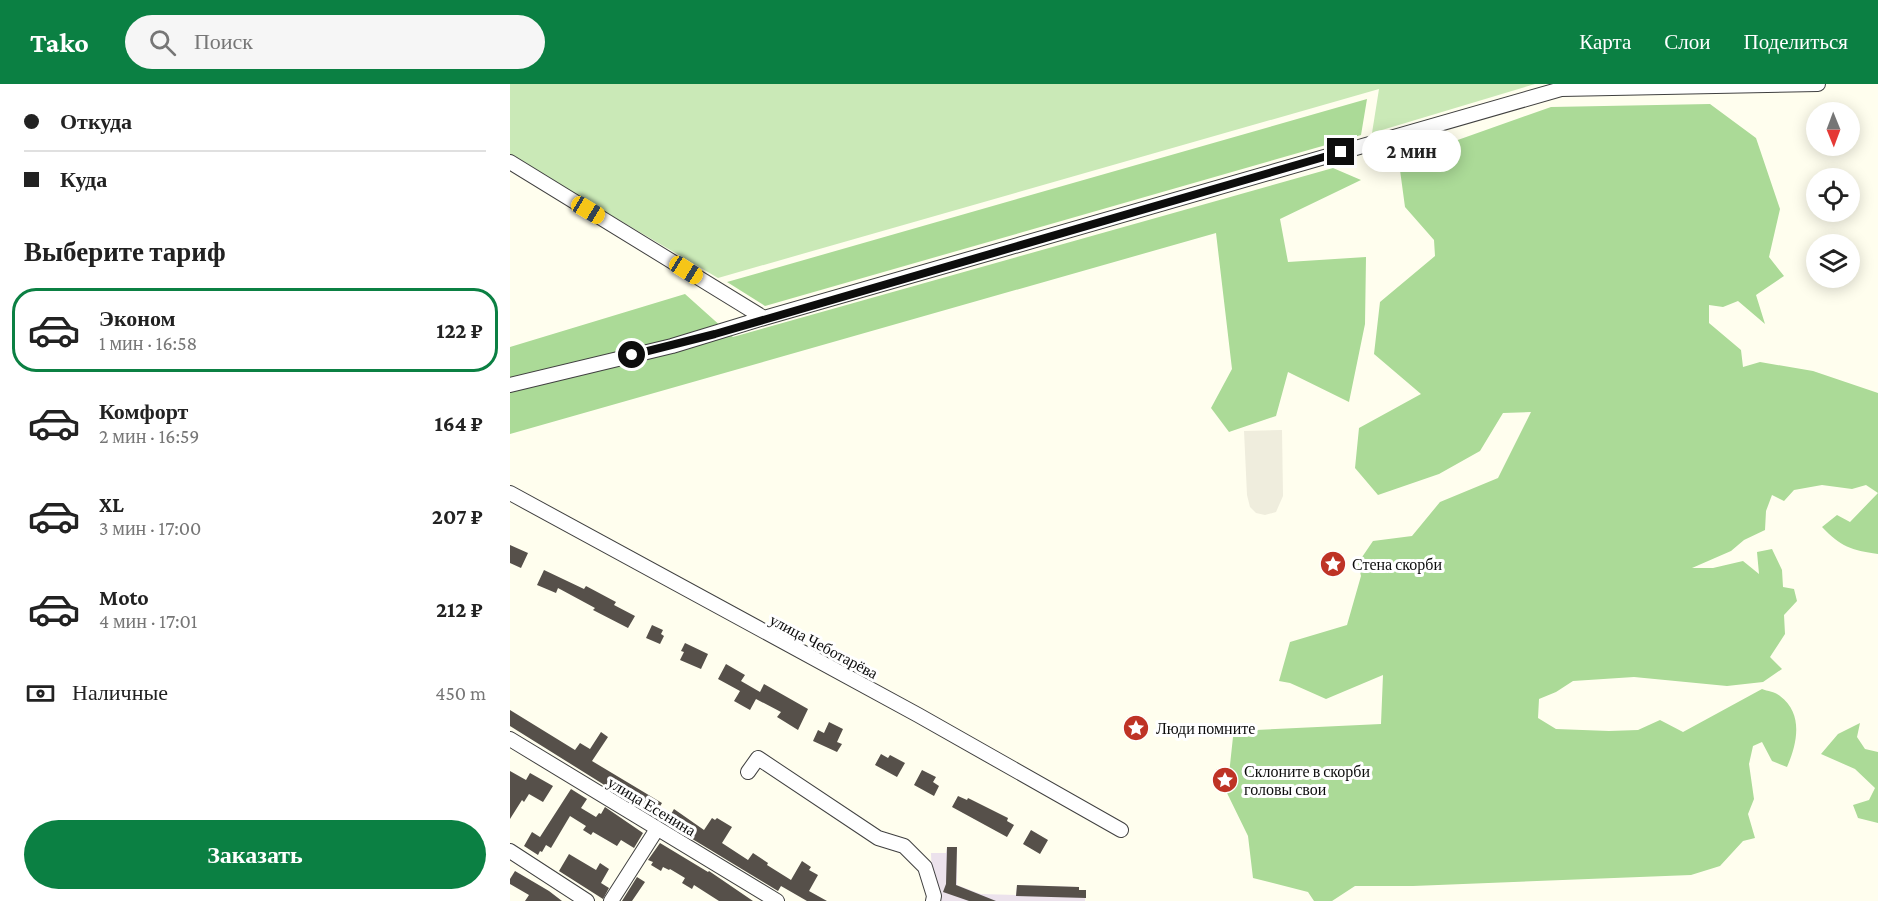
<!DOCTYPE html>
<html lang="ru">
<meta charset="utf-8">
<style>
body{margin:0;font-family:"Crimson Pro",serif;background:#f6f6f6;color:#222;height:100vh;display:flex;flex-direction:column;font-size:22px;white-space:nowrap}
*{box-sizing:border-box;margin:0}
p{font-size:20px;color:#767676}
.icon{flex:none;width:33px;height:33px;fill:none;stroke:currentColor;stroke-width:2;stroke-linecap:round;stroke-linejoin:round}
.map{position:relative;flex:1;overflow:hidden}
.details{display:flex;flex-direction:column;background:#fff;width:510px}
.details>*{flex:none}
.banner{display:grid;align-content:center;height:132px;padding:0 24px;background:#fff}
.needle{width:39px;rotate:179deg}
.fabs{position:absolute;left:1296px;top:18px;display:grid;gap:12px}
.fabs a{display:grid;place-items:center;width:54px;height:54px;border-radius:50%;background:#fff;box-shadow:0 3px 15px #0003;font-size:30px}
.end{position:absolute;width:27px;height:27px;margin:-14px;border:8px solid #0d0d0d;background:#fff;box-shadow:0 0 0 3px #fff}
.from{border-radius:50%}
.bubble{position:absolute;height:42px;border-radius:21px;background:#fff;box-shadow:0 3px 15px #0003;font-size:20px;font-weight:700;line-height:42px;text-align:center}
.car{position:absolute;width:18px;height:36px;margin:-18px -9px;border-radius:8px;box-shadow:0 0 4px 2px #0007;background:linear-gradient(#f5c518 24%,#345 0 40%,#f5c518 0 76%,#345 0 86%,#f5c518 0)}
.banner b{display:flex;align-items:center;gap:21px;height:57px;font-size:22px}
.banner b+b{border-top:2px solid #e0e0e0}
.banner i{width:15px;height:15px;background:#222}
ul{padding:0;list-style:none}
li{display:flex;align-items:center;gap:18px;height:84px;margin:0 12px 9px;padding:0 12px;border:3px solid transparent;border-radius:24px}
li div{flex:1}
li b{display:block;font-size:22px}
li em{font-style:normal;font-weight:700}
li.selected{border-color:#0b8043}
li>.icon{width:54px;height:54px;stroke-width:1.5}
h2{padding:0 24px;font-size:27px;line-height:72px}
.pay{display:flex;align-items:center;gap:15px;height:66px;padding:0 24px;font-size:22px}
.pay p{margin-inline-start:auto}
.button{display:flex;gap:12px;margin-top:auto;padding:12px 24px}
.button a{flex:1;height:69px;border-radius:36px;background:#0b8043;color:#fff;font-size:24px;font-weight:700;line-height:69px;text-align:center}
header{display:flex;align-items:center;gap:36px;box-sizing:border-box;height:84px;padding:0 30px;background:#0b8043;color:#fff}
header strong{font-size:28px}
nav{display:flex;gap:33px;margin-inline-start:auto;font-size:21px}
.search{width:420px;height:54px;background:#f6f6f6;display:flex;align-items:center;gap:15px;box-sizing:border-box;padding:0 21px;border-radius:33px;color:#767676;font-size:22px}
main{display:flex;flex:1;min-height:0}
.map>svg:first-child{display:block}
.industrial{fill:#ece2ec}
.green{fill:#cae9b7}
.forest{fill:#abda97}
.plaza{fill:#efeddd}
.building{fill:#56504a}
.lines{fill:none;stroke-linecap:round;stroke-linejoin:round}
.minor-casing{stroke:#404040;stroke-width:16}
.minor{stroke:#fff;stroke-width:14}
.route{stroke:#0d0d0d;stroke-width:8}
.labels{text-anchor:middle;stroke-width:6;stroke-linejoin:round;paint-order:stroke}
.poi-label{font-size:16px;fill:#0d0d0d;stroke:#fff;text-anchor:start}
.street-label{font-size:16px;fill:#0d0d0d;stroke:#fff}
</style>
<header>
<strong>Tako</strong>
<div class="search"><svg class="icon" aria-label="search" viewBox="0 0 24 24"><circle cx="10" cy="10" r="6"/><path d="M15 15l6 6"/></svg>Поиск</div>
<nav><a>Карта</a><a>Слои</a><a>Поделиться</a></nav>
</header>
<main>
<section class="details">
<div class="banner">
<b><i class="from"></i>Откуда</b>
<b><i></i>Куда</b>
</div>
<h2>Выберите тариф</h2>
<ul>
<li class="selected"><svg class="icon" aria-label="car" viewBox="0 0 24 24"><path d="M5 17H2v-5l4-1 3-4h7l3 4 3 1v5h-3M9 17h6M6 11h13"/><circle cx="7" cy="17" r="2"/><circle cx="17" cy="17" r="2"/></svg><div><b>Эконом</b><p>1 мин · 16:58</p></div><em>122 ₽</em></li>
<li><svg class="icon" aria-label="car" viewBox="0 0 24 24"><path d="M5 17H2v-5l4-1 3-4h7l3 4 3 1v5h-3M9 17h6M6 11h13"/><circle cx="7" cy="17" r="2"/><circle cx="17" cy="17" r="2"/></svg><div><b>Комфорт</b><p>2 мин · 16:59</p></div><em>164 ₽</em></li>
<li><svg class="icon" aria-label="car" viewBox="0 0 24 24"><path d="M5 17H2v-5l4-1 3-4h7l3 4 3 1v5h-3M9 17h6M6 11h13"/><circle cx="7" cy="17" r="2"/><circle cx="17" cy="17" r="2"/></svg><div><b>XL</b><p>3 мин · 17:00</p></div><em>207 ₽</em></li>
<li><svg class="icon" aria-label="car" viewBox="0 0 24 24"><path d="M5 17H2v-5l4-1 3-4h7l3 4 3 1v5h-3M9 17h6M6 11h13"/><circle cx="7" cy="17" r="2"/><circle cx="17" cy="17" r="2"/></svg><div><b>Moto</b><p>4 мин · 17:01</p></div><em>212 ₽</em></li>
</ul>
<div class="pay"><svg class="icon" aria-label="cash" viewBox="0 0 24 24"><path d="M3 7h18v10H3z"/><circle cx="12" cy="12" r="2"/></svg>Наличные<p>450 m</p></div>
<div class="button"><a>Заказать</a></div>
</section>
<div class="map">
<svg width="1368" height="817" viewBox="0 0 1368 817">
<rect width="100%" height="100%" fill="#fffeee"/>
<path class="industrial" d="M437,763H447V801L471,810L506,811L507,801L569,803V806H576L575,817H429L422,796L421,769H436Z"/>
<path class="green" d="M0,0H1025L862,49L869,5L208,194L0,72Z"/>
<path class="forest" d="M857,15L851,51L255,222L217,198Z
M1200,20L1246,54L1270,125L1259,173L1274,192L1246,211L1255,240L1228,217L1213,223L1199,221V239L1231,266L1233,283L1250,278L1303,287L1368,309V470C1341,466 1331,463 1312,443L1327,431L1340,438L1368,409L1356,401L1342,405L1312,401L1284,406L1274,417L1262,411L1256,427L1255,446L1234,456L1221,467L1182,484H1203L1233,477L1249,490L1247,468L1262,465L1272,486L1273,503L1284,505L1287,517L1274,531L1275,550L1260,573L1272,585L1253,598L1217,602L1124,593L1063,597L1046,608L1029,615L1028,634L1046,645L1099,647L1128,646L1150,636L1173,648L1252,605C1257,607 1266,608 1270,612C1294,630 1287,660 1277,683L1262,677L1252,658L1243,662L1239,680L1244,715L1238,730L1245,754L1233,757L1210,782L1181,791L903,802H845L822,817H804L798,808L743,794L738,752L717,709L723,653L746,646L871,640L873,591L816,615L780,599L769,597L780,558L837,541L851,492L848,479L863,457L902,452L930,418L988,394L1021,328L993,329L970,367L929,390L868,411L845,384L849,344L911,310L864,270L870,218L925,172L924,156L895,123L887,64L928,63L1041,23Z
M823,84L851,96L770,135L778,178L856,173L855,240L839,318L778,288L766,332L719,348L701,324L722,285L706,149L0,350V263L175,210L223,253Z
M1350,639L1347,653L1355,665L1368,668V739L1348,734L1343,721L1359,716L1365,704L1345,685L1311,670L1328,650Z"/>
<path class="plaza" d="M772,346L773,412L766,428L755,431L746,429L740,423L737,411L734,347Z"/>
<path class="building" d="M0,461L18,469L11,484L0,479Z
M34,486L74,505L76,502L106,518L104,521L125,532L118,544L83,526L85,524L48,504L46,509L27,501Z
M142,541L153,546L151,550L154,552L150,560L136,554Z
M175,559L198,570L191,585L170,576L174,568L171,567Z
M216,580L235,591L231,597L250,608L254,600L298,625L288,646L267,633L271,628L246,615L240,626L224,617L230,607L208,595Z
M0,626L65,666L70,659L80,665L91,648L98,653L82,677L152,719L144,732L0,642Z
M319,638L333,645L327,658L332,660L327,668L303,657L308,646L314,649Z
M371,670L378,674L380,671L395,679L387,693L365,681Z
M412,686L426,693L423,698L429,702L424,712L404,701Z
M0,687L16,696L20,689L43,702L33,718L19,710L14,718L12,716L0,735Z
M61,705L77,715L71,724L86,733L89,729L91,730L95,723L133,749L124,764L111,756L107,762L83,748L81,751L73,746L76,742L60,732L41,764L36,761L32,768L30,767L28,771L14,762L22,748L30,753Z
M448,712L457,716L458,714L498,734L497,737L504,741L497,753L442,723Z
M164,725L194,746L202,734L205,736L207,734L222,743L212,759L238,776L243,769L258,779L257,781L281,796L292,777L301,783L299,786L308,791L299,807L317,817H297L271,802L268,807L156,739Z
M521,746L538,756L530,770L513,760Z
M150,759L198,788L199,787L243,817H209L184,801L182,805L172,799L175,794L160,785L159,786L153,783L151,787L141,781L143,778L138,776Z
M437,763H447L446,801L486,817H459L433,808L436,800Z
M59,770L86,786L90,779L99,785L91,799L99,804L93,815L49,787Z
M5,787L39,807L52,817H15L19,811L0,800V795Z
M127,793L135,798L122,817H112Z
M507,801L569,803V806H576V814L506,812Z"/>
<g class="lines">
<g class="minor-casing">
<path id="minor" d="M0,78L254,234L1051,5L1308,0
M0,301L162,262L254,234
M0,409L408,631L611,746
M0,655L267,817
M238,688L248,674L368,754L394,762L415,783L424,812L423,817
M0,767L77,817
M101,817L147,745"/>
</g>
<use href="#minor" class="minor"/>
</g>
<g class="lines">
<path class="route" d="M122,271L205,250L831,68"/>
</g>
<defs>
<g id="sight-disc" transform="scale(1.35)"><circle r="9.5" fill="#be3325" stroke="#fff"/><path d="M0-6L1.8-2.2L6-1.7L2.9 1.2L3.7 5.4L0 3.3L-3.7 5.4L-2.9 1.2L-6-1.7L-1.8-2.2Z" fill="#fff"/></g>
</defs>
<g fill-rule="evenodd">
<use href="#sight-disc" x="823" y="480"/>
<use href="#sight-disc" x="626" y="644"/>
<use href="#sight-disc" x="715" y="696"/>
</g>
<g class="labels">
<g class="poi-label">
<text x="842" y="486">Стена скорби</text>
<text x="646" y="650">Люди помните</text>
<text x="734" y="693">Склоните в скорби<tspan x="734" dy="18">головы свои</tspan></text>
</g>
<g class="street-label">
<text transform="translate(314 562) rotate(28)" y="6">улица Чеботарёва</text>
<text transform="translate(142 722) rotate(31)" y="6">улица Есенина</text>
</g>
</g>
</svg>
<div class="fabs">
<a><svg class="needle" viewBox="-14 -14 28 28"><path d="M0-13l5 13h-10z" fill="#e53935"/><path d="M0 13l5-13h-10z" fill="#767676"/></svg></a>
<a><svg class="icon" aria-label="locate" viewBox="0 0 24 24"><circle cx="12" cy="12" r="6"/><path d="M12 2v4M12 18v4M2 12h4M18 12h4"/></svg></a>
<a><svg class="icon" aria-label="layers" viewBox="0 0 24 24"><path d="M12 4l9 5-9 5-9-5zM3 14l9 5 9-5"/></svg></a>
</div>
<i class="end from" style="left:122px;top:271px"></i>
<i class="end" style="left:831px;top:68px"></i>
<div class="bubble" style="left:852px;top:46px;width:99px">2 мин</div>
<i class="car" style="left:78px;top:126px;rotate:121deg"></i>
<i class="car" style="left:176px;top:186px;rotate:122deg"></i>
</div>
</main>
